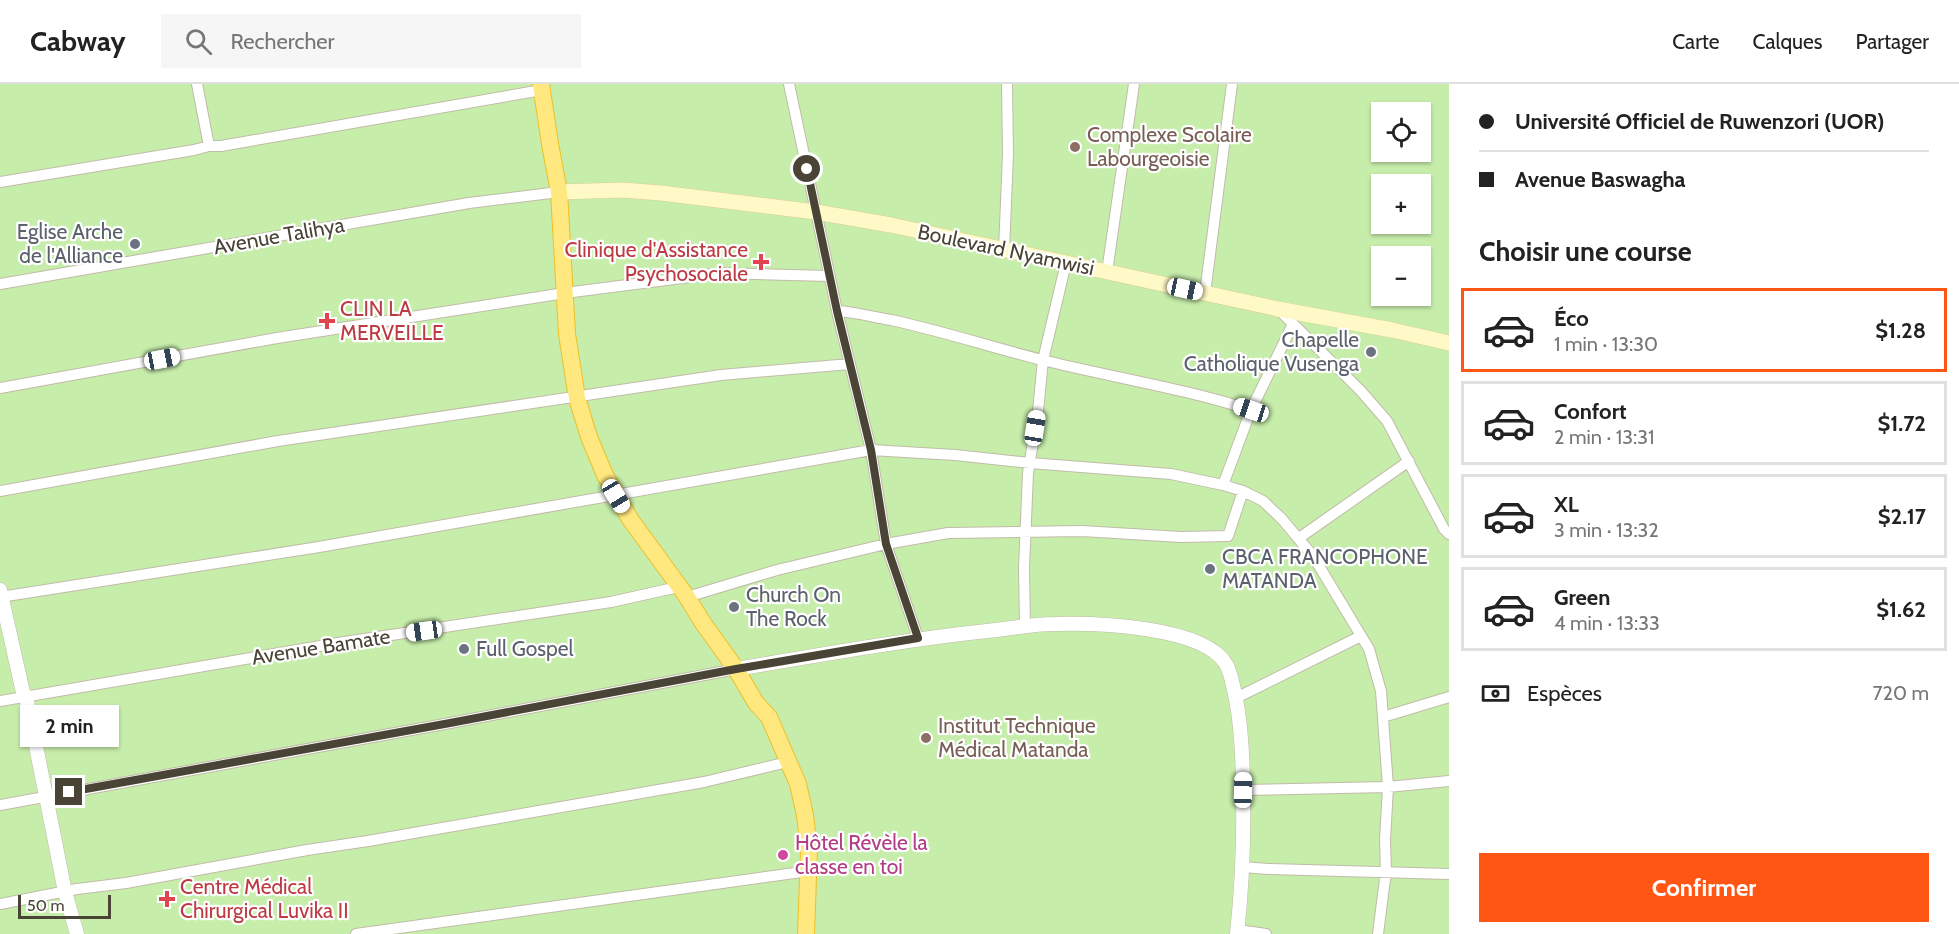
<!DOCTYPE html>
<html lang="fr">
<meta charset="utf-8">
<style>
body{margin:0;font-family:Cabin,sans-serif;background:#f6f6f6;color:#222;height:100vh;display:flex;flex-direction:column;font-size:22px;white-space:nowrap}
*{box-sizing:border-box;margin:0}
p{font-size:20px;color:#767676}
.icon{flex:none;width:33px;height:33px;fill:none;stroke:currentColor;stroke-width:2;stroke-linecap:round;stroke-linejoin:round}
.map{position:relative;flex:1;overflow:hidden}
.drawer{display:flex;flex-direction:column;background:#fff;width:510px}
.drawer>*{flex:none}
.banner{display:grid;align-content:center;height:132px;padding:0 30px;background:#fff}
.fabs{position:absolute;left:1371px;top:18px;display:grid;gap:12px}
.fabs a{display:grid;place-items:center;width:60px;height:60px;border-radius:0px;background:#fff;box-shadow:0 2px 4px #0004;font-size:30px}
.scale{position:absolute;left:18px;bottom:15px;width:93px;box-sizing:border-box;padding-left:6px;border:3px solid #494435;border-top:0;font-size:16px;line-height:21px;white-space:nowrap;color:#494435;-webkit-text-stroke:4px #fff;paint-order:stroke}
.end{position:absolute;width:27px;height:27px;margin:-14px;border:8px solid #494435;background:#fff;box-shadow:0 0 0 3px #fff}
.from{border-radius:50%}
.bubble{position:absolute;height:42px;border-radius:0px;background:#fff;box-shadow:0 2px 4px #0004;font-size:20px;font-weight:700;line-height:42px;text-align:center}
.car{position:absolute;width:18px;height:36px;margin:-18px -9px;border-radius:8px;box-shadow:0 0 4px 2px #0007;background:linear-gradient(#fff 24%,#345 0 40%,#fff 0 76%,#345 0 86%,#fff 0)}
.banner b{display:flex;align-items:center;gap:21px;height:57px;font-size:22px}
.banner b+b{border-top:2px solid #e0e0e0}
.banner i{width:15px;height:15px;background:#222}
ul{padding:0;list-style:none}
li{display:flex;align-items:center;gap:18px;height:84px;margin:0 12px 9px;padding:0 18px;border:3px solid #e0e0e0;border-radius:0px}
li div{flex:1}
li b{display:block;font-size:22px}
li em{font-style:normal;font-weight:700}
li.on{border-color:#ff5614}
li>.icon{width:54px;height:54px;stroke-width:1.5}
h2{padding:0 30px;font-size:27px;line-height:72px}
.pay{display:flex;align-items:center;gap:15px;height:66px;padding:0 30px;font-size:22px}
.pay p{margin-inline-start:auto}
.action{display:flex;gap:12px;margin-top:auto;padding:12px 30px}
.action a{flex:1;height:69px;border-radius:0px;background:#ff5614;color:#fff;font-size:24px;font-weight:700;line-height:69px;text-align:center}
header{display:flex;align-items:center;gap:36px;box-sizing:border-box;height:84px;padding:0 30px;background:#fff;border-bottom:2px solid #e0e0e0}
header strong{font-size:28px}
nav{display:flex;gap:33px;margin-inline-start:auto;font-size:21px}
.search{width:420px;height:54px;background:#f6f6f6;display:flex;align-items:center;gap:15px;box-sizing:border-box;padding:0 21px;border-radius:0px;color:#767676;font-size:22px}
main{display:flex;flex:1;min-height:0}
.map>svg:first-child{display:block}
.green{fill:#c7edab;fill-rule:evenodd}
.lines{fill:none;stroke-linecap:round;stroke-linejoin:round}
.minor-casing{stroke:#c1bca8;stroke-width:12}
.tertiary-casing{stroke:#c1bca8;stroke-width:15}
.secondary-casing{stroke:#d9d092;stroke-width:16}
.trunk-casing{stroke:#edbf29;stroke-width:18}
.minor{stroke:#fff;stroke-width:10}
.tertiary{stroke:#fff;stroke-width:14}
.secondary{stroke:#fff9c7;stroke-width:15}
.trunk{stroke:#ffe87f;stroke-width:16}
.route{stroke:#494435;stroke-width:8}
.education-dot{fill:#8d6e63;stroke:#fff;stroke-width:2}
.worship-dot{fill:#6b7280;stroke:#fff;stroke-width:2}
.health-dot{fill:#e0444e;stroke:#fff;stroke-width:2}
.hotel-dot{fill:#d1479c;stroke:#fff;stroke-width:2}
.labels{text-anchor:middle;stroke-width:4.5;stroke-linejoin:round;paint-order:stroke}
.education-label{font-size:21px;fill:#785e54;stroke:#fff;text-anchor:start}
.worship-label{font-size:21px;fill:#5b616d;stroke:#fff;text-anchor:start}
.street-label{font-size:21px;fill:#494435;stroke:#fff}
.health-label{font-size:21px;fill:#be3a42;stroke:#fff;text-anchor:start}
.hotel-label{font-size:21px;fill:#b23c85;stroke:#fff;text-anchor:start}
</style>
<header>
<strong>Cabway</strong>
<div class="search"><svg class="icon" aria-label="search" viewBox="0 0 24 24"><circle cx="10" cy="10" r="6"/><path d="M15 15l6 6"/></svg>Rechercher</div>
<nav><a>Carte</a><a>Calques</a><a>Partager</a></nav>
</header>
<main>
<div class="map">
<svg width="1449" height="850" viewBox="0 0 1449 850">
<rect width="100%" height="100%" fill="#f5f3e7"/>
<path class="green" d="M0,0H1449V850H0ZM1382,28H1420V68H1382ZM1382,100H1420V140H1382ZM1382,172H1420V212H1382Z"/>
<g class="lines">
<g class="minor-casing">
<path id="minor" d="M197,0L209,62
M789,0L837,227L871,366L886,460L918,554
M0,98L194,66L209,62H221L542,6
M1004,166L1008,70L1007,0
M1107,188L1134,0
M0,200L469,119L559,108
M1205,209L1232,0
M1278,225L1360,306L1387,337L1444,445L1449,450
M837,227C855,228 873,233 891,236C942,247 991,263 1042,276C1111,293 1182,304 1251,326
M0,304L277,254L565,209L721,189L829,192
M1223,401L1251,326L1293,240
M0,407L278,357L721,291L850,280
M1299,454L1409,377
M0,513L319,463L871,366L955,371L1030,379L1171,390L1223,401L1243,407L1263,417L1282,435L1313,472L1369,565L1381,607L1388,703L1385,756L1386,787L1378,850
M687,513L777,486L886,460L948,449L1082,447L1181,453L1228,452L1243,407
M1025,543L1024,484L1028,389L1038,327L1043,276L1066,179
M1236,614L1361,552
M0,617L338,559L611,518L678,503
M1383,633L1449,613
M1243,706L1388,703L1449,697
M0,721L450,639L736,585
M1243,783L1268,785L1449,790
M0,820L77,805L126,799L307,766L368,757L704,698L788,678
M1238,846L1266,850
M356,850L809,787"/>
</g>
<g class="tertiary-casing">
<path id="tertiary" d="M0,506L24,613L26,612L65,808L77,850
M736,585C820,571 903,556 987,547C1009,545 1032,540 1055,540C1096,539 1203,542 1226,580C1232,591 1233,603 1236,615C1242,647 1243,678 1243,710C1244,757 1242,803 1237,850"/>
</g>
<g class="secondary-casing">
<path id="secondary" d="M559,108L622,106L661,109L816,128L891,141L1278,225L1392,246L1449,259"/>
</g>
<g class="trunk-casing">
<path id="trunk" d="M541,0L550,60L559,108L567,250L577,314L589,353L605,391L630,435L687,513L703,539L736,585L756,619L769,633L798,700L805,731L809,766L806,850"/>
</g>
<use href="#minor" class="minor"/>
<use href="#tertiary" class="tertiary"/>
<use href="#secondary" class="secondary"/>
<use href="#trunk" class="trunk"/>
</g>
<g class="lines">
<path class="route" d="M69,708L450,639L736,585L918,554L886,460L871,366L837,227L807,85"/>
</g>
<g class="education-dot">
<circle cx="1075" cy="63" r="6"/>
<circle cx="926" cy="654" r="6"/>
</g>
<g class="worship-dot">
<circle cx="135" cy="160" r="6"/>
<circle cx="1371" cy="268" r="6"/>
<circle cx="1210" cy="485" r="6"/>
<circle cx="734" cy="523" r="6"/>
<circle cx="464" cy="565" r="6"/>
</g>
<g class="health-dot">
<path d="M758 169h6v6h6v6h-6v6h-6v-6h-6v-6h6z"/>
<path d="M324 228h6v6h6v6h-6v6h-6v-6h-6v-6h6z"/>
<path d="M164 806h6v6h6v6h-6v6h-6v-6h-6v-6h6z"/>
</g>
<circle class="hotel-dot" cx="783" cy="771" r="6"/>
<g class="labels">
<g class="education-label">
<text x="1087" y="58">Complexe Scolaire<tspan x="1087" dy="24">Labourgeoisie</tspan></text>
<text x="938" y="649">Institut Technique<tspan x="938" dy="24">Médical Matanda</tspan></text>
</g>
<g class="worship-label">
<text x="123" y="155" text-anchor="end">Eglise Arche<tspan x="123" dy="24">de l'Alliance</tspan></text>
<text x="1359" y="263" text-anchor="end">Chapelle<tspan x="1359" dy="24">Catholique Vusenga</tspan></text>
<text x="1222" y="480">CBCA FRANCOPHONE<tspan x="1222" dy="24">MATANDA</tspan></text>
<text x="746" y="518">Church On<tspan x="746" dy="24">The Rock</tspan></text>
<text x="476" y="572">Full Gospel</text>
</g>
<g class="street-label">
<text transform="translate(279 152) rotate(-10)" y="7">Avenue Talihya</text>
<text transform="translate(1006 166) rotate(12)" y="7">Boulevard Nyamwisi</text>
<text transform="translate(321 563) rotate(-9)" y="7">Avenue Bamate</text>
</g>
<g class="health-label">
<text x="748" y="173" text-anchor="end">Clinique d'Assistance<tspan x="748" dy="24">Psychosociale</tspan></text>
<text x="340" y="232">CLIN LA<tspan x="340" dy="24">MERVEILLE</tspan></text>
<text x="180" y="810">Centre Médical<tspan x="180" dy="24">Chirurgical Luvika II</tspan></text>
</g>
<g class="hotel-label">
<text x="795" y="766">Hôtel Révèle la<tspan x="795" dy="24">classe en toi</tspan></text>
</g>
</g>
</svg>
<div class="fabs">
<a><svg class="icon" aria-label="locate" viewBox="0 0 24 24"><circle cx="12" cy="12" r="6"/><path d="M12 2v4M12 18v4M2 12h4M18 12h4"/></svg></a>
<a>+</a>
<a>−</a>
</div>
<div class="scale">50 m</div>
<i class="end from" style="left:807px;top:85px"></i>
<i class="end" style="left:69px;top:708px"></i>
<div class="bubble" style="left:20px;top:621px;width:99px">2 min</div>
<i class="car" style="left:1185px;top:205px;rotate:102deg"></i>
<i class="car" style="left:162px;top:275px;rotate:79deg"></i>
<i class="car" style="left:1251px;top:326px;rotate:288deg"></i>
<i class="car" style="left:1035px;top:344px;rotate:9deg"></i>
<i class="car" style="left:616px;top:412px;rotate:149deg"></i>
<i class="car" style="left:424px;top:547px;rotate:262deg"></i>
<i class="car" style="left:1243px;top:706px;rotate:1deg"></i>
</div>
<section class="drawer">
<div class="banner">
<b><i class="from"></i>Université Officiel de Ruwenzori (UOR)</b>
<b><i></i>Avenue Baswagha</b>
</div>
<h2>Choisir une course</h2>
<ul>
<li class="on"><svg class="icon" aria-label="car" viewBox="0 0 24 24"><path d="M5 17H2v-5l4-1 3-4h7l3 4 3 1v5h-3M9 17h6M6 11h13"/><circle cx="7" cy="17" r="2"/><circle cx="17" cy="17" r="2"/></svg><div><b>Éco</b><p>1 min · 13:30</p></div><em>$1.28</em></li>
<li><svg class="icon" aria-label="car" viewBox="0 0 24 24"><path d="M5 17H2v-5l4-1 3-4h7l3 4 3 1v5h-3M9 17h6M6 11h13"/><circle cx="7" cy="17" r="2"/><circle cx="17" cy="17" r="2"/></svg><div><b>Confort</b><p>2 min · 13:31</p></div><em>$1.72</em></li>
<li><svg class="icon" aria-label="car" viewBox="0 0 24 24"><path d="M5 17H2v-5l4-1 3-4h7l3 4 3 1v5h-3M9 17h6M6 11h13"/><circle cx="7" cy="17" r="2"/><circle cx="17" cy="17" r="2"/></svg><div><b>XL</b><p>3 min · 13:32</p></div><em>$2.17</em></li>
<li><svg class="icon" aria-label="car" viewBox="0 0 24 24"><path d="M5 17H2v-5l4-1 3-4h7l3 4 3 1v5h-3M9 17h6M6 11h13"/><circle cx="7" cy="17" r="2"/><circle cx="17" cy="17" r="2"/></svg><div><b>Green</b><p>4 min · 13:33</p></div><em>$1.62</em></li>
</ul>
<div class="pay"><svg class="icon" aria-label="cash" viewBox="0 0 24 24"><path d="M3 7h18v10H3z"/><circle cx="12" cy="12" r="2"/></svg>Espèces<p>720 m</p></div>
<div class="action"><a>Confirmer</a></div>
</section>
</main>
